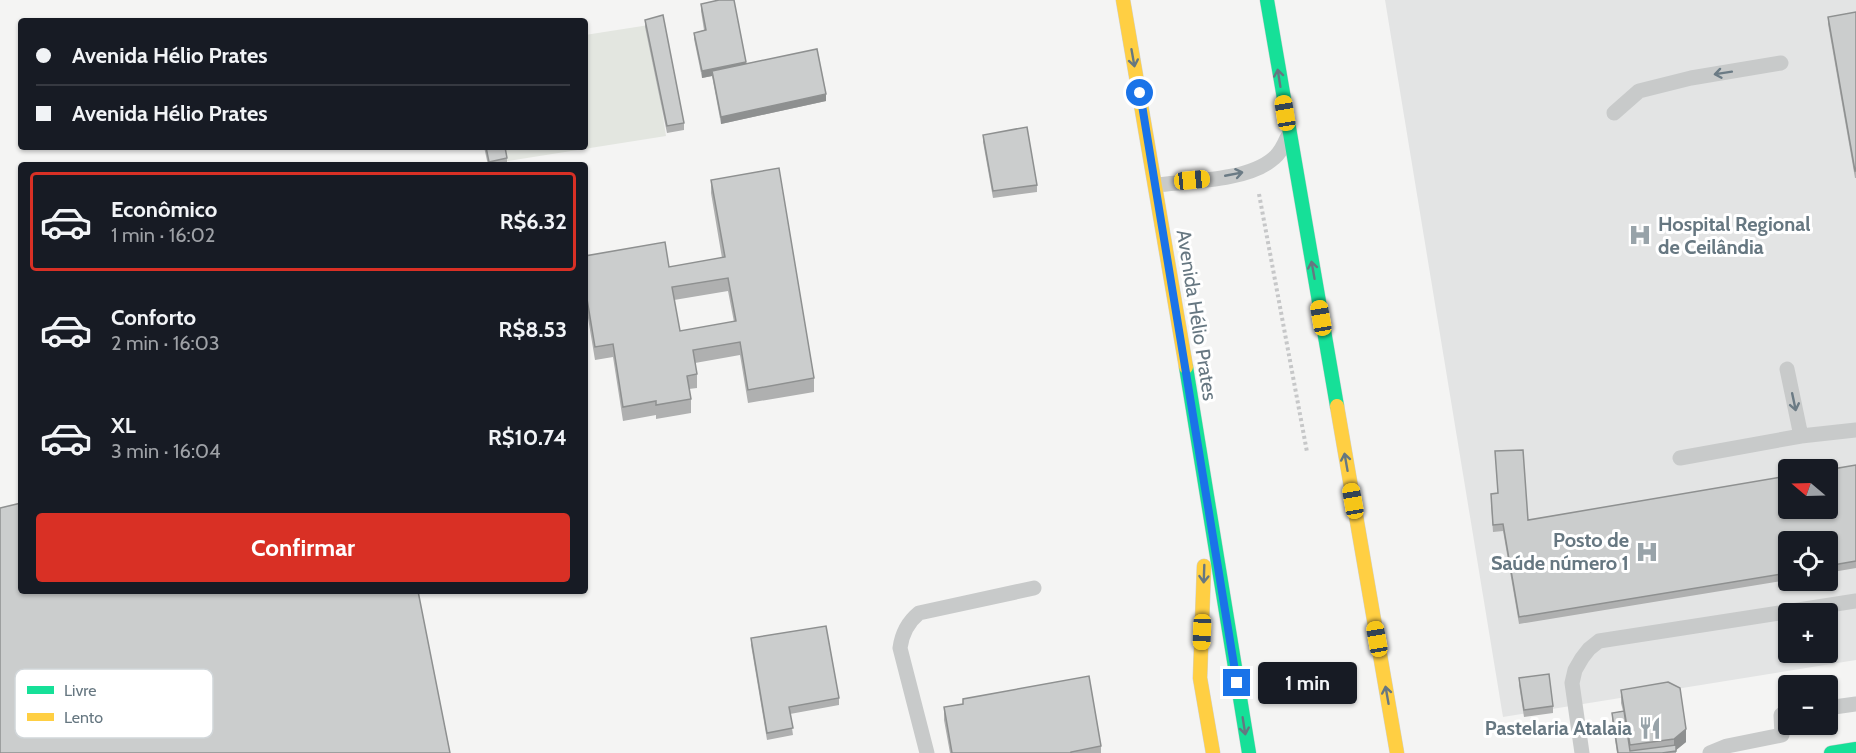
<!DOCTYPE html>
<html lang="pt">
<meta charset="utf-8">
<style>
body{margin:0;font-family:Cabin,sans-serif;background:#20242c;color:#f1f3f6;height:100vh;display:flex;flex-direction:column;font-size:22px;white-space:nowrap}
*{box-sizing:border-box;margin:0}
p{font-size:20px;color:#9ea1a6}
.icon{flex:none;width:33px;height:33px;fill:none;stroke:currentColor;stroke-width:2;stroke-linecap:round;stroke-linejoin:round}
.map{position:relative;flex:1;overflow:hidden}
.drawer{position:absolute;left:18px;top:162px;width:570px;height:432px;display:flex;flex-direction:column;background:#171b24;border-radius:6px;box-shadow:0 2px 4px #0004}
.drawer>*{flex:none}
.top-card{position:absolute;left:18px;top:18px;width:570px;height:132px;border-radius:6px;box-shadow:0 2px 4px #0004;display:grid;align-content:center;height:132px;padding:0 18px;background:#171b24}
.needle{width:39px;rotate:289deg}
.controls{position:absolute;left:1778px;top:459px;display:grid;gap:12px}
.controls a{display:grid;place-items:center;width:60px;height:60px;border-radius:6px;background:#171b24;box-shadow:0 2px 4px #0004;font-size:30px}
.end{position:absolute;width:27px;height:27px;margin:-14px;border:8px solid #1a73e8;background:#fff;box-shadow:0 0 0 3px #fff}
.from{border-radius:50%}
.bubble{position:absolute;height:42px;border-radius:6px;background:#171b24;box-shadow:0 2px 4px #0004;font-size:20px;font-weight:700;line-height:42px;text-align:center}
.car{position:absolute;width:18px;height:36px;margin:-18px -9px;border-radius:8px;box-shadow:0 0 4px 2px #0007;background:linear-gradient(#f5c518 24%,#345 0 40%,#f5c518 0 76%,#345 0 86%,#f5c518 0)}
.top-card b{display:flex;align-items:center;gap:21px;height:57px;font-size:22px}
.top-card b+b{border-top:2px solid #363941}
.top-card i{width:15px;height:15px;background:#f1f3f6}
ul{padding:10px 0 0;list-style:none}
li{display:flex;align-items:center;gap:18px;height:99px;margin:0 12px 9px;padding:0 6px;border:3px solid transparent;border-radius:6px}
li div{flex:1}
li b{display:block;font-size:22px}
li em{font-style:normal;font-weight:700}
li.on{border-color:#d93025}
li>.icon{width:54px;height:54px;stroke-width:1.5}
.cta{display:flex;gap:12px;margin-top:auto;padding:12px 18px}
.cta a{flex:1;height:69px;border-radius:6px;background:#d93025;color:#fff;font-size:24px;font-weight:700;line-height:69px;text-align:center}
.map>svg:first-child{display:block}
.built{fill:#e3e4e4;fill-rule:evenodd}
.green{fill:#e3e6e0}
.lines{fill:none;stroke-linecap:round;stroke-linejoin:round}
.fast-casing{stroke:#d1d2d2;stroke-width:15}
.slow-casing{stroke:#d1d2d2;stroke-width:15}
.path{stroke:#c6c7c8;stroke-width:4;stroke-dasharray:3 3;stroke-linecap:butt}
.lane{stroke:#c8caca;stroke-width:15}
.fast{stroke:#16e098;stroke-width:14}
.slow{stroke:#ffcf43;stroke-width:14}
.wall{fill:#afb0b0;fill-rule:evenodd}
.shaded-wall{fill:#8e9090}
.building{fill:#cbcdcd;stroke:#8e9090;stroke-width:1.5;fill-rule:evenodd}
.oneway{stroke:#667781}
.oneway2{stroke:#6b7b85}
.route{stroke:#1a73e8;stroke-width:8}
.labels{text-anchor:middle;stroke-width:6;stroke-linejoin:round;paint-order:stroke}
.poi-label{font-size:20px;font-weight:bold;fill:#667781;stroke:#fff;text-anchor:end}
.street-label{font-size:20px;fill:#667781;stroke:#fff}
.key{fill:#fff;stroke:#d1d6d9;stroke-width:1.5}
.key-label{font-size:16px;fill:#667781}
</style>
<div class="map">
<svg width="1856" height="753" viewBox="0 0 1856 753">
<rect width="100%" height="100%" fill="#f4f4f3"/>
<path class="built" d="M1385,0H1856V660L1503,717ZM1788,470H1827V508H1788ZM1788,542H1827V580H1788ZM1788,614H1827V652H1788Z"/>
<path class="green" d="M649,25L666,136L502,162L500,147H585V35Z"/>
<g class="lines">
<g class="fast-casing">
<path id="fast" d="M1267,0L1337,406
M1186,367L1249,753
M1831,753L1856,749"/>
</g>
<g class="slow-casing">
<path id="slow" d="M1123,0L1186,367
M1337,406L1397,753
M1204,566L1200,678L1213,753"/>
</g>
<path class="path" d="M1259,194L1307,452"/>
<path class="lane" d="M1614,113L1639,91L1691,78L1781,63
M1156,185C1190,181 1248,181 1274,158C1280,153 1284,145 1287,138
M1787,369L1801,436
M1680,458L1801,436L1856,430
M1827,708L1856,704
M927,753L900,648C902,633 908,622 919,613L1034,588
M1582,753L1572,683L1575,670L1582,658L1589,649L1599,641L1856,601
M1710,753L1727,746L1782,735L1781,715L1788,714"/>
<use href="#fast" class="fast"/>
<use href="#slow" class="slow"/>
</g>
<path class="wall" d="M701,4L746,64L826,101L721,124L712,76L702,78L694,39V33L704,30L701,11Z
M1856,12V178H1855L1828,24V17Z
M645,20L684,123V130L667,133L645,27Z
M983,135L1037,185V192L993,198L983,142Z
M484,147H505L507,158V165H488Z
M711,180L814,378V392L748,403L740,355L695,363L697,374V388L689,389L691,399V413L656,419V415L623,421L613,357L595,360L585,300V256L669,267L722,258L711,193ZM728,291L734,322L680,331L674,300Z
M1495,451L1528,520L1856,465V568L1827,573V542H1788V580L1519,624L1503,531L1493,532L1491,501L1498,493Z
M751,638L839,698V705L790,714L793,735L767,740L751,645Z
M1519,678L1553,706V713L1524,717L1519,685Z
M1621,690L1686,742L1676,750V753H1617L1612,720V713L1623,711L1621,703Z
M963,699L1101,746V753H950L944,720V707L963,704Z"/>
<path class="shaded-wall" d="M746,62V69L712,71V76L702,78V71Z
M826,94V101L721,124V117Z
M1686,729V742L1675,751H1674V739Z"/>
<path class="building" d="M719,0H734L746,62L702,71L694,33L706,30L701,4Z
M1856,12V171H1855L1828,17Z
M663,15L684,123L667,126L645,20Z
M817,49L826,94L721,117L712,71Z
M1027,127L1037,185L993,191L983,135Z
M486,147H505L507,158L489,162Z
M779,168L814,378L748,390L740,342L693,350L697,374L687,376L691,399L656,405V401L623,407L613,344L595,347L585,287V256L665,242L669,267L725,257L711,180ZM728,278L736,321L680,331L672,287Z
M1523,450L1528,520L1788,476V508H1827V470L1856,465V561L1827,566V542H1788V573L1519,617L1503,524L1493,525L1491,494L1498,493L1495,451Z
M21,503V591H418L450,753H0V508Z
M826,626L839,698L789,707L793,728L767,733L751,638Z
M1549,674L1553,706L1524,710L1519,678Z
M1089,676L1101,746L1071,752V753H952L944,707L963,704V699Z
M1668,682L1680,688L1686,729L1674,739L1630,745L1621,690Z
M1624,711L1630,751L1676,745V751L1662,753H1618L1612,713Z"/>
<defs><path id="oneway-shaft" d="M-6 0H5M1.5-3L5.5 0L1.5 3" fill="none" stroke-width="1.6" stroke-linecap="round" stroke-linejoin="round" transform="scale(1.5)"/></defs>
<g class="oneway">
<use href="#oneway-shaft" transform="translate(1133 58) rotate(80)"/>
<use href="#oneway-shaft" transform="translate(1279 78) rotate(-99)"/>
<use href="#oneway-shaft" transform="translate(1313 270) rotate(-100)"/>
<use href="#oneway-shaft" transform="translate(1346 462) rotate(-100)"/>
<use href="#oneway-shaft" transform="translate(1204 574) rotate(92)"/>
<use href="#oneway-shaft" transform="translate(1387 695) rotate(-100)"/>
<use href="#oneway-shaft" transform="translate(1244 726) rotate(81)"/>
</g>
<g class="oneway2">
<use href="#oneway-shaft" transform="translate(1723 73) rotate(171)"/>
<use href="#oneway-shaft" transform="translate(1234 174) rotate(-11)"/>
<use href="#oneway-shaft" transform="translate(1794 402) rotate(78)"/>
</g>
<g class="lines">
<path class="route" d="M1140,93L1237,683"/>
</g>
<defs>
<g id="hospital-bare" transform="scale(1.8)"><path d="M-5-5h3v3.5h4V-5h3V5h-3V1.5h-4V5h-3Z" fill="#98a3a9" stroke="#fff" stroke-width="2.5" paint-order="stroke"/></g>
<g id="restaurant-bare" transform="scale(1.8)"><path d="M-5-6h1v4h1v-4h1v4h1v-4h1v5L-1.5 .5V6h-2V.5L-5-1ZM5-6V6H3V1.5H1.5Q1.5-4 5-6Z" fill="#98a3a9" stroke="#fff" stroke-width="2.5" paint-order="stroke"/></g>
</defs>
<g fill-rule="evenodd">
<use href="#hospital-bare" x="1640" y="235"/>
<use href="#hospital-bare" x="1647" y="552"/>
<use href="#restaurant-bare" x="1650" y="728"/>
</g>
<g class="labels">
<g class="poi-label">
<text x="1658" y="231" text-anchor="start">Hospital Regional<tspan x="1658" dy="23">de Ceilândia</tspan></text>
<text x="1629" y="547">Posto de<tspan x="1629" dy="23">Saúde número 1</tspan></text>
<text x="1632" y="735">Pastelaria Atalaia</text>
</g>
<g class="street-label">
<text transform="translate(1197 315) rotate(81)" y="7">Avenida Hélio Prates</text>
</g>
</g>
<rect x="15" y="669" width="198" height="69" rx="9" class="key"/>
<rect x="27" y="686" width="27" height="8" fill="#16e098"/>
<rect x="27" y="713" width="27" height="8" fill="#ffcf43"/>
<g class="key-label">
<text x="64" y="696">Livre</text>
<text x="64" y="723">Lento</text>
</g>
</svg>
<div class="controls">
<a><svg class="needle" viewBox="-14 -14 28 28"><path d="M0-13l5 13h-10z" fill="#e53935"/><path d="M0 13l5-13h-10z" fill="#9ea1a6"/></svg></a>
<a><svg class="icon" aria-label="locate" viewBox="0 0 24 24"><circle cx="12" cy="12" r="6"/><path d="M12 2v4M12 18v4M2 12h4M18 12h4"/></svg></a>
<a>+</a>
<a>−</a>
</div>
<i class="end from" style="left:1140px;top:93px"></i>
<i class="end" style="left:1237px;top:683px"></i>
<div class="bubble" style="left:1258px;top:662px;width:99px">1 min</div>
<i class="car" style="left:1285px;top:113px;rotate:351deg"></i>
<i class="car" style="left:1192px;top:180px;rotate:84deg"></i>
<i class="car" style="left:1321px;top:318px;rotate:350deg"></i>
<i class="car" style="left:1353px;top:501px;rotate:350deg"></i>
<i class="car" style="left:1202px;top:632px;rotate:182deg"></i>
<i class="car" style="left:1377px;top:639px;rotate:350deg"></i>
<div class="top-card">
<b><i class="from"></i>Avenida Hélio Prates</b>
<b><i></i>Avenida Hélio Prates</b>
</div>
<section class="drawer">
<ul>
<li class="on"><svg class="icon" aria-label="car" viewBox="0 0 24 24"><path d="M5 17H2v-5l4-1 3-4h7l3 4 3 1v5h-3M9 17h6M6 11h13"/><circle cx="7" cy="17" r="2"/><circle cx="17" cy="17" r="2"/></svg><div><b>Econômico</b><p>1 min · 16:02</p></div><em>R$6.32</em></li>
<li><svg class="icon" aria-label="car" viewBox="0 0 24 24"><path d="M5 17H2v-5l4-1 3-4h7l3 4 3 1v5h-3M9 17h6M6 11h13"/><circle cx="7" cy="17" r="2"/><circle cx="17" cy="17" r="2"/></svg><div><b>Conforto</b><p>2 min · 16:03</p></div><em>R$8.53</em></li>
<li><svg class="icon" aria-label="car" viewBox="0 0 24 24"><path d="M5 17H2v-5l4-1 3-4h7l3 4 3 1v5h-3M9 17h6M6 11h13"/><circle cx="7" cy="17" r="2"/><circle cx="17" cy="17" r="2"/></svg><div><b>XL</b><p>3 min · 16:04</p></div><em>R$10.74</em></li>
</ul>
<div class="cta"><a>Confirmar</a></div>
</section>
</div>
